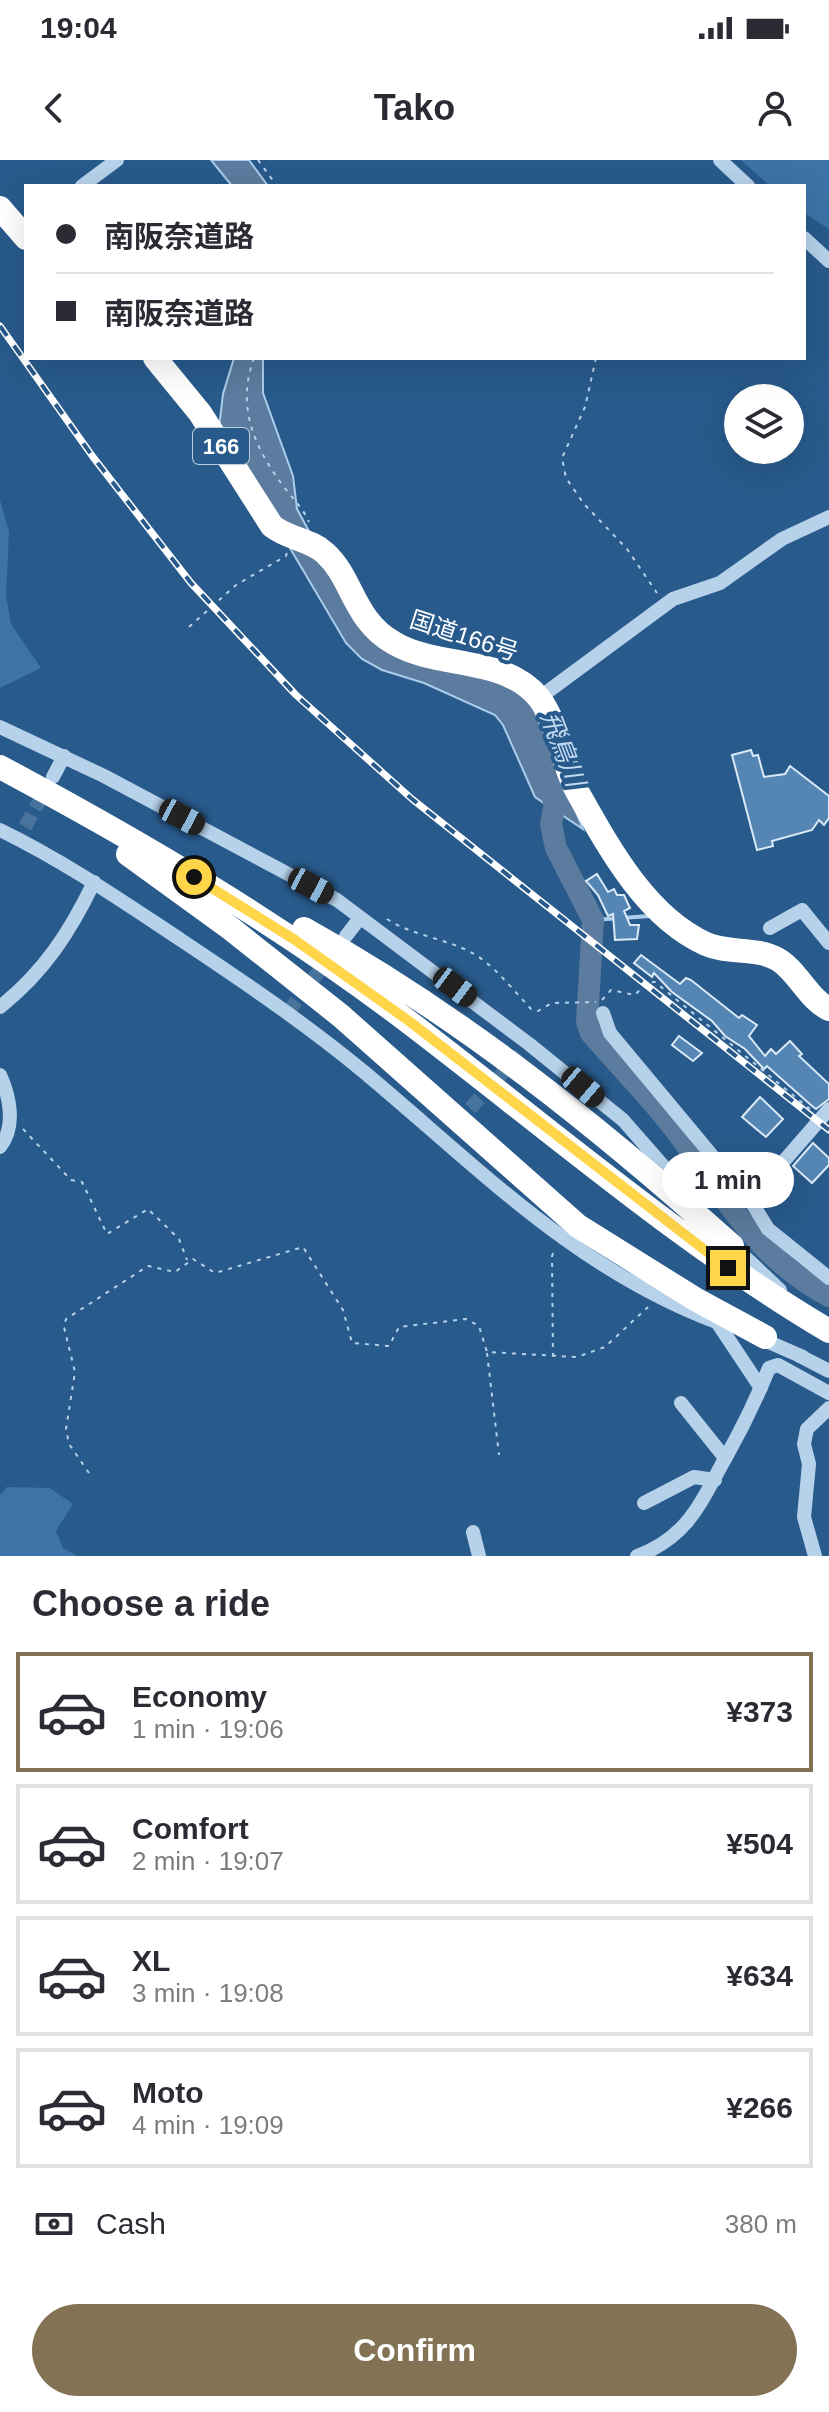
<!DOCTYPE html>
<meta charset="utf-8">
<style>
body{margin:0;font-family:Helvetica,"Noto Sans JP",sans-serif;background:#f2f2f3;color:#2b2b33;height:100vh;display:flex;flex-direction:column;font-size:30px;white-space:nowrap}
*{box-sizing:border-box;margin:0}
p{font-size:26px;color:#7c7c81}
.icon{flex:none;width:44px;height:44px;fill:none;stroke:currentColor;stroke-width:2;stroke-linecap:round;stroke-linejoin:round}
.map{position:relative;height:1396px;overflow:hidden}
.panel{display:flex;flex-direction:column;background:#fff;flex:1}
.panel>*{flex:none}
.hud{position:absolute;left:24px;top:24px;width:782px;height:176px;border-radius:0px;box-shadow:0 8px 32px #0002;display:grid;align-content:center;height:176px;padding:0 32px;background:#fff}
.controls{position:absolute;left:724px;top:224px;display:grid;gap:16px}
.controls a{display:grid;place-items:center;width:80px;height:80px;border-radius:50%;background:#fff;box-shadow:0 8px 32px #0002;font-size:40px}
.end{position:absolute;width:36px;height:36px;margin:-18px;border:10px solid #ffd54a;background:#111;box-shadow:0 0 0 4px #111}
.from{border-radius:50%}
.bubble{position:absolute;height:56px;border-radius:28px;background:#fff;box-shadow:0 8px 32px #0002;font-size:26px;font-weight:700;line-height:56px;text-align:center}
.car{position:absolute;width:24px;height:48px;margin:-24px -12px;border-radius:10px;box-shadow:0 0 6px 2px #0007;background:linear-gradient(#222 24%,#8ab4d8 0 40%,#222 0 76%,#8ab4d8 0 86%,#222 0)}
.hud b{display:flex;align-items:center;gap:28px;height:76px;font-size:30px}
.hud b+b{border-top:2px solid #e1e1e2}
.hud i{width:20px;height:20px;background:#2b2b33}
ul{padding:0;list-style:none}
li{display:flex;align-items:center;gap:24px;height:120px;margin:0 16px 12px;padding:0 16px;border:4px solid #e1e1e2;border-radius:0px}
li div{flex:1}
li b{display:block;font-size:30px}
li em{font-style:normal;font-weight:700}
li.active{border-color:#847254}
li>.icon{width:72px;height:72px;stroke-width:1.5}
h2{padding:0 32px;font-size:36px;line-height:96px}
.pay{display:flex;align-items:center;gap:20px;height:88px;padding:0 32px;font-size:30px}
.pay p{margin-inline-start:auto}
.action{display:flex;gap:16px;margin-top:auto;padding:16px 32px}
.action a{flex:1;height:92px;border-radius:48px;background:#847254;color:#fff;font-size:32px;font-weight:700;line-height:92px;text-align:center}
.status{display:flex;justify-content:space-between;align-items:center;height:56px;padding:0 40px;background:#fff;direction:ltr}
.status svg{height:22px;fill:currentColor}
header{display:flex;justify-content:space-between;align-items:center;height:104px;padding:0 32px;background:#fff;font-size:36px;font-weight:700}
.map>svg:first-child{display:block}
.green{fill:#3c74a7}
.water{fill:#5b7c9e;stroke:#abccea;stroke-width:2}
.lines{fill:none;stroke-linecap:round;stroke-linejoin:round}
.stream{stroke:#abccea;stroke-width:4}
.river{stroke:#5b7c9e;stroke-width:22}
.building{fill:#5485b3;stroke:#dae9f7;stroke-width:2}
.minor-tunnel{stroke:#48739c;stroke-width:14;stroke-dasharray:14 7;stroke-linecap:butt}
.path{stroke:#b6d1ea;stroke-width:2;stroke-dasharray:4 6;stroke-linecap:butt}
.minor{stroke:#b6d1ea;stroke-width:14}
.highway{stroke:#fff;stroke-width:24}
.rail-casing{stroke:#fff;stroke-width:7}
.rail{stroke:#285a8b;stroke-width:4;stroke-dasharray:12;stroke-linecap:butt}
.route{stroke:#ffd54a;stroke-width:10}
.labels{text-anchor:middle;stroke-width:8;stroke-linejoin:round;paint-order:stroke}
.shield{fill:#285a8b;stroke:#becedc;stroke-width:2}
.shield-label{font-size:22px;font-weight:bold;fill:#fff}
.street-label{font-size:24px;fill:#fff;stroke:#285a8b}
.water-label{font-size:26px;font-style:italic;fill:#c2daf1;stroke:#285a8b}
</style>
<div class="status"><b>19:04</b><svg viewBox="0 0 49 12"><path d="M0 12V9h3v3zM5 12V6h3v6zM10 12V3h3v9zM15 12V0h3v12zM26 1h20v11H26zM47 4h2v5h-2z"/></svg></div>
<header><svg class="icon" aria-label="back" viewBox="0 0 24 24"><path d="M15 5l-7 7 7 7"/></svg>Tako<svg class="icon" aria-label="person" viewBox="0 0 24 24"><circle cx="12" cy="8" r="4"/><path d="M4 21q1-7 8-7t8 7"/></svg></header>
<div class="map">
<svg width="829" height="1396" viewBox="0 0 829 1396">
<rect width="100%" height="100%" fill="#285a8b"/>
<path class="green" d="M741,0H829V69L804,53V26H770Z
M0,340L9,372L6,436L11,464L41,508L0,528Z
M7,1327L50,1328L73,1344L56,1371L63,1388L77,1396H0V1335Z"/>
<path class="water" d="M211,0H249L268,26H232Z
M234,198H263V233L293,316L297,349L354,455L498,518L531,542L583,669L535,637L503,565L495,555L424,523L382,510L362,499L346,483L219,268L223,234Z"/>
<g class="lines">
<path class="stream" d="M593,760L650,756"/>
<path class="river" d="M547,624L555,643L551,664L556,688L593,760L587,862L591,873C622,909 661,948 687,986C730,1046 761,1100 829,1136"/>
</g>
<path class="building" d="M751,590L753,596L758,595L764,617L785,614L790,606L829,636V658L824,665L819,660L812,670L772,681L773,686L757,690L732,595Z
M597,714L608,732L614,729L617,735H624L630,748L624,751L630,765H639L637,779L615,780L613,754L608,756L598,735L586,721Z
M641,795L680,824L686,818L691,820L739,858L742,855L757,865L749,876L765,896L771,889L776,894L790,881L802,894L799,896L829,924V939L816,949L812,946L767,906L764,909L745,889L725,876L712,861L672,832L654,813L652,817L634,803Z
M679,876L702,893L693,901L672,885Z
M760,937L783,959L766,977L742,957Z
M813,983L829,998V1005L812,1023L793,1006Z"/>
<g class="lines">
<path class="minor-tunnel" d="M25,667L48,626
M288,852L329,798
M456,964L520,894"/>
<path class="path" d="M258,0L277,26
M254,198C236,247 254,287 284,327C293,339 303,348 309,362
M596,198L585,247L562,298L566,318L584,344L627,389L657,433
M189,467L236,425L286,396L287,392
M387,759C416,778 456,779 483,800C501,814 516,833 531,849L538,851L552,843L596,842
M602,840L611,830L635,835L646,823L655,822L810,949
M23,969L71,1020L82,1022L107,1074L148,1049L179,1079L187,1100
M487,1193L499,1295
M553,1197L552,1096L555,1088
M89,1313L69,1284L66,1269L75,1212L64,1167L66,1159L148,1106L175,1112L193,1099L215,1113L303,1087L343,1150L352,1183L389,1186L399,1167L466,1159L479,1166L487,1192L577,1197L605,1187L648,1147"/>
<path class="minor" d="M720,0L748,26
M82,26L117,0
M804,78L829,101
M539,538L673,439L720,423L782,379L829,357
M0,567L104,616L337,740L529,884L623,960L694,1041
M53,617L64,596
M0,670C64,701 122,741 181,780C244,822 306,864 364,912C478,1007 576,1110 719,1163
M770,768L802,750L829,783
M346,776L360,758
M0,847C44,812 70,772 94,722
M603,853L610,873L754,1046L768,1069L829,1118
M0,915C10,937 16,967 0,987
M754,1046L765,1023L829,949
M728,1081L780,1130
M717,1162L761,1228
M757,1177L803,1197
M798,1195L829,1211
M681,1243L725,1298
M644,1343L694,1317L715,1320
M473,1372L479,1396
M637,1396C689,1377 701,1341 726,1297C743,1267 756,1240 769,1208L778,1205L829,1233
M815,1396L804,1357L809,1304L804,1284L807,1269L829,1248"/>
<path class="highway" d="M0,48L26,78
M155,198L200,253L272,366C288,379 310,379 325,393C353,418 353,460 394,483C438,509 504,495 539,538C560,565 561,604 578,633C609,688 646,757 706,784C728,794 755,787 777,799C797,810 808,839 829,849
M0,607C142,683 282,765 410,863C548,968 679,1082 829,1171
M128,694L230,768L341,856L578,1066L695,1139L765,1177
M304,769C461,856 599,967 732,1086"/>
<g class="rail-casing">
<path id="rail" d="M0,166L93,297L191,423L296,535L412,639L829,970"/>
</g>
<use href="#rail" class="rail"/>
</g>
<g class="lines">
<path class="route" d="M194,717L295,780L409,861L728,1108"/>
</g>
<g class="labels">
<rect class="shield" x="193" y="268" width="56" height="36" rx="6"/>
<g class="shield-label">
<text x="221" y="294">166</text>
</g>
<g class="street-label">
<text transform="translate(464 476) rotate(18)" y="8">国道166号</text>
</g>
<g class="water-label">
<text transform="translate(563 589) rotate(69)" y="9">飛鳥川</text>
</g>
</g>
</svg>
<div class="controls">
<a><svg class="icon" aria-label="layers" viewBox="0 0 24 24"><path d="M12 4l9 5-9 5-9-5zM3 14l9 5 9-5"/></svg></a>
</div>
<i class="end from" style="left:194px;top:717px"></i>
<i class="end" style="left:728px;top:1108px"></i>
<div class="bubble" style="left:662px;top:992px;width:132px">1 min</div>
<i class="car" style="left:182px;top:657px;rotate:118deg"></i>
<i class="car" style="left:311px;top:726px;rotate:118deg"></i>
<i class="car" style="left:455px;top:827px;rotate:127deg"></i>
<i class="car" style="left:583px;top:927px;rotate:130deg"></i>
<div class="hud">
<b><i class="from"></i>南阪奈道路</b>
<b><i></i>南阪奈道路</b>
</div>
</div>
<section class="panel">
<h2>Choose a ride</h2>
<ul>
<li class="active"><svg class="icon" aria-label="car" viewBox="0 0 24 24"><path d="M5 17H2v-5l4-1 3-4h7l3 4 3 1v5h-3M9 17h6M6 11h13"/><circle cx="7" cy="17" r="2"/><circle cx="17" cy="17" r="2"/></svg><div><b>Economy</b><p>1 min · 19:06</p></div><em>¥373</em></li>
<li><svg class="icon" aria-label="car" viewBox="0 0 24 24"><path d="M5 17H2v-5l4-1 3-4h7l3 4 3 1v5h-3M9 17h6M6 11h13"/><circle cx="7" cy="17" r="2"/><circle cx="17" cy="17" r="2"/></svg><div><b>Comfort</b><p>2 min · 19:07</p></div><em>¥504</em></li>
<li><svg class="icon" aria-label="car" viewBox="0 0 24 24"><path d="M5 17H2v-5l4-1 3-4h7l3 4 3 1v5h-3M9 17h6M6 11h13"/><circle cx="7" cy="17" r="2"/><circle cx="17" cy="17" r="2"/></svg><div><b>XL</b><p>3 min · 19:08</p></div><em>¥634</em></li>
<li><svg class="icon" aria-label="car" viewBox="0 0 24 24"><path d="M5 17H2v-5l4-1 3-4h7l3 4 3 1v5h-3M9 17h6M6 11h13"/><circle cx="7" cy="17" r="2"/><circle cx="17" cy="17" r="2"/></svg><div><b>Moto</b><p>4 min · 19:09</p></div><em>¥266</em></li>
</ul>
<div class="pay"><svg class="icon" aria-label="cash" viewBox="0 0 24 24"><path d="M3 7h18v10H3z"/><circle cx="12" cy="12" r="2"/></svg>Cash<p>380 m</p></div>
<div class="action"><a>Confirm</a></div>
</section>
